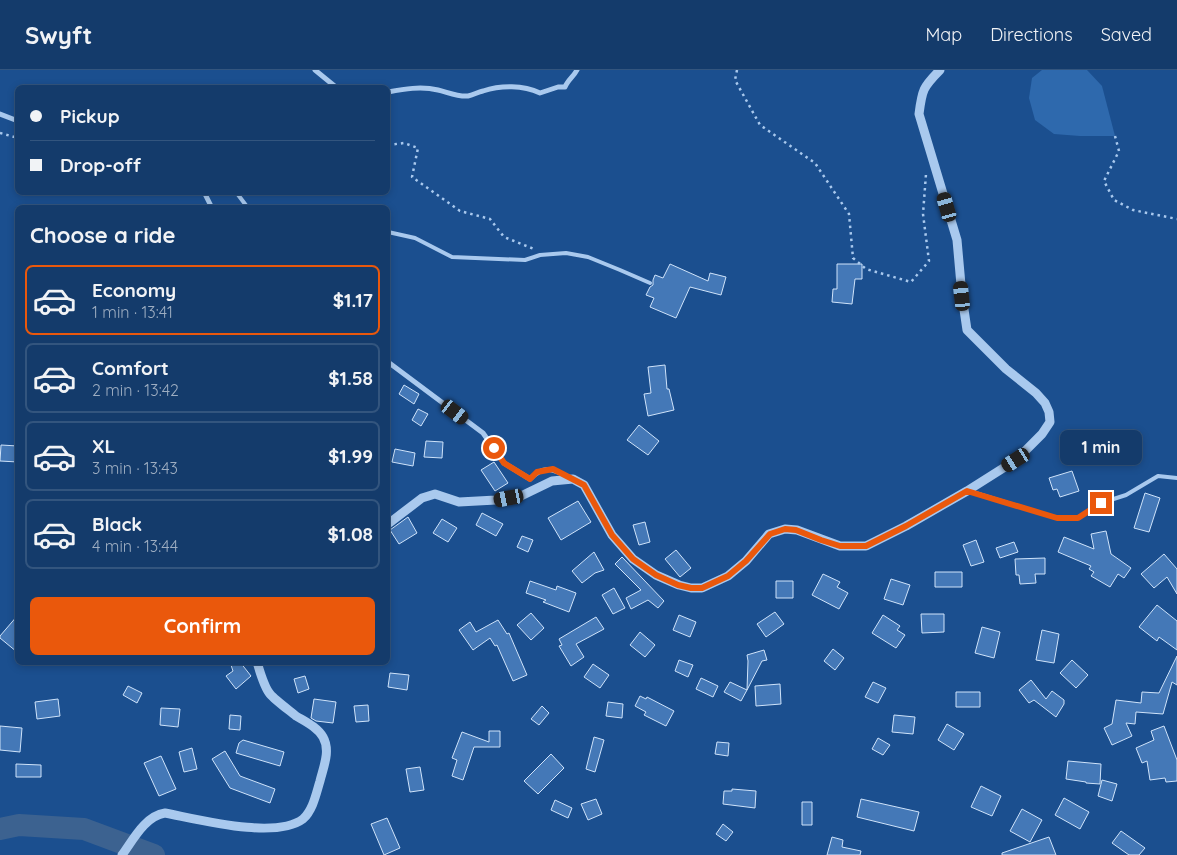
<!DOCTYPE html>
<meta charset="utf-8">
<style>
body{margin:0;font-family:Quicksand,sans-serif;background:#1d4271;color:#f1f3f6;height:100vh;display:flex;flex-direction:column;font-size:19px;white-space:nowrap}
*{box-sizing:border-box;margin:0}
p{font-size:16px;color:#9dadc1}
.icon{flex:none;width:28px;height:28px;fill:none;stroke:currentColor;stroke-width:2;stroke-linecap:round;stroke-linejoin:round}
.map{position:relative;flex:1;overflow:hidden}
.sheet{position:absolute;left:15px;top:135px;width:375px;height:460px;display:flex;flex-direction:column;background:#143b6b;border-radius:8px;box-shadow:0 2px 8px #0003,0 0 0 1px #33557e}
.sheet>*{flex:none}
.guide{position:absolute;left:15px;top:15px;width:375px;height:110px;border-radius:8px;box-shadow:0 2px 8px #0003,0 0 0 1px #33557e;display:grid;align-content:center;height:110px;padding:0 15px;background:#143b6b}
.end{position:absolute;width:22px;height:22px;margin:-11px;border:6px solid #ea580c;background:#fff;box-shadow:0 0 0 2px #fff}
.from{border-radius:50%}
.bubble{position:absolute;height:35px;border-radius:8px;background:#143b6b;box-shadow:0 2px 8px #0003,0 0 0 1px #33557e;font-size:16px;font-weight:700;line-height:35px;text-align:center}
.car{position:absolute;width:15px;height:30px;margin:-15px -8px;border-radius:6px;box-shadow:0 0 4px 1px #0007;background:linear-gradient(#222 24%,#8ab4d8 0 40%,#222 0 76%,#8ab4d8 0 86%,#222 0)}
.guide b{display:flex;align-items:center;gap:18px;height:48px;font-size:19px}
.guide b+b{border-top:1px solid #33557e}
.guide i{width:12px;height:12px;background:#f1f3f6}
ul{padding:0;list-style:none}
li{display:flex;align-items:center;gap:15px;height:70px;margin:0 10px 8px;padding:0 5px;border:2px solid #33557e;border-radius:8px}
li div{flex:1}
li b{display:block;font-size:19px}
li em{font-style:normal;font-weight:700}
li.active{border-color:#ea580c}
li>.icon{width:45px;height:45px;stroke-width:1.5}
h2{padding:0 15px;font-size:22px;line-height:60px}
.cta{display:flex;gap:10px;margin-top:auto;padding:10px 15px}
.cta a{flex:1;height:58px;border-radius:8px;background:#ea580c;color:#fff;font-size:20px;font-weight:700;line-height:58px;text-align:center}
header{display:flex;align-items:center;gap:30px;box-sizing:border-box;height:70px;padding:0 25px;background:#143b6b;border-bottom:1px solid #33557e}
header strong{font-size:24px}
nav{display:flex;gap:28px;margin-inline-start:auto;font-size:18px}
.map>svg:first-child{display:block}
.green{fill:#2e69ad}
.lines{fill:none;stroke-linecap:round;stroke-linejoin:round}
.river{stroke:#3c6290;stroke-width:22}
.building{fill:#4478b7;stroke:#cfe3fa}
.path{stroke:#a9c9ee;stroke-width:2.5;stroke-dasharray:2.5 4;stroke-linecap:butt}
.service{stroke:#a9c9ee;stroke-width:4}
.minor{stroke:#a9c9ee;stroke-width:5}
.tertiary{stroke:#a9c9ee;stroke-width:9}
.route{stroke:#ea580c;stroke-width:6}
</style>
<header>
<strong>Swyft</strong>
<nav><a>Map</a><a>Directions</a><a>Saved</a></nav>
</header>
<div class="map">
<svg width="1177" height="785" viewBox="0 0 1177 785">
<rect width="100%" height="100%" fill="#1b4f8f"/>
<path class="green" d="M1042,0H1087L1102,16L1115,66H1080L1054,64L1035,50L1029,28L1032,8Z"/>
<g class="lines">
<path class="river" d="M0,759L19,755L84,759L154,785"/>
</g>
<path class="building" d="M670,194L708,211L710,203L726,207L721,225L690,217L676,248L650,237L654,228L646,225L650,217L653,215V210L655,205L663,208Z
M837,194H862V209H855L852,234L832,232L833,219H837Z
M665,295L667,319H669L674,340L648,346L644,324L651,323L648,297Z
M404,315L419,324L414,334L399,324Z
M418,339L428,344L421,356L412,350Z
M639,355L659,371L648,385L627,370Z
M426,371L443,372L442,388L424,387Z
M1,375L18,376V392L0,391Z
M395,379L415,383L413,396L392,392Z
M494,392L508,413L495,421L481,400Z
M1072,401L1079,421L1060,427L1057,419L1053,420L1049,408Z
M1145,423L1160,428L1149,462L1134,458Z
M578,431L591,452L561,470L548,448Z
M482,443L503,454L496,466L476,455Z
M408,447L417,463L399,474L390,460Z
M442,449L457,458L448,472L433,463Z
M645,452L650,472L639,475L633,455Z
M1106,461L1111,484L1131,498L1124,508L1118,504L1110,517L1091,506L1094,502L1089,499L1091,496L1058,482L1064,467L1094,479L1091,464Z
M522,466L533,470L528,482L517,477Z
M976,470L984,492L971,496L963,475Z
M1014,472L1018,482L1000,488L996,478Z
M676,480L691,498L680,507L665,489Z
M594,482L604,500L595,503L582,513L572,501Z
M1164,484L1177,499V524L1167,507L1154,518L1141,504Z
M622,487L664,531L658,538L648,530L631,539L626,528L641,520L615,494Z
M1045,488V504H1035L1036,513L1020,514L1019,505H1016L1015,489Z
M935,502H962V517H935Z
M823,504L840,512L837,517L848,523L839,539L812,525Z
M891,509L910,515L903,535L884,529Z
M530,511L556,520L557,516L576,523L569,542L543,532L546,530L526,523Z
M776,511H793V528H776Z
M614,518L625,538L613,544L602,525Z
M1157,535L1177,551V580L1159,567L1157,571L1139,557Z
M775,542L784,554L766,567L757,554Z
M531,543L544,558L531,570L517,555Z
M921,544H944V562L922,563Z
M18,545V550L17,582L0,568V566Z
M679,545L696,552L690,567L673,560Z
M883,545L900,556L897,560L905,565L896,578L872,563Z
M596,547L604,559L576,574L584,587L571,596L559,576L562,575L559,569Z
M498,550L507,564L509,563L527,605L513,611L497,575L495,576L490,568L473,580L459,560L470,552L476,562Z
M982,557L1000,562L994,588L975,583Z
M1042,560L1059,564L1054,593L1036,590Z
M640,562L655,575L645,587L630,575Z
M833,579L844,588L835,600L824,591Z
M764,580L767,590L762,591L747,620L748,591L747,585Z
M1177,586V615L1172,612L1163,644L1136,642L1135,654L1126,653L1132,666L1112,675L1104,658L1112,654L1116,630L1141,633L1142,622L1159,623Z
M679,590L693,595L688,607L675,601Z
M1072,590L1088,605L1076,618L1060,603Z
M230,592H240L251,606L236,619L226,606L233,601Z
M593,594L609,605L600,618L584,607Z
M390,603L409,605L407,620L388,617Z
M305,606L309,619L298,623L294,609Z
M701,608L718,616L713,627L696,619Z
M1031,610L1046,629L1052,621L1064,630V634L1056,647L1034,630L1029,633L1019,620Z
M730,612L747,620L741,631L724,622Z
M873,612L886,618L878,633L865,627Z
M780,614L781,634L756,636L755,616Z
M128,616L142,623L137,633L123,625Z
M956,622H980V637H956Z
M640,626L646,629L647,627L674,641L666,656L644,645L646,642L635,636Z
M58,629L60,646L37,649L35,632Z
M314,629L336,632L333,653L316,651L311,648Z
M608,632L623,634L622,648L606,646Z
M368,635L369,651L356,652L354,636Z
M542,636L549,643L539,655L531,649Z
M161,638L180,639L178,657L160,655Z
M230,645L241,646L240,660L229,659Z
M894,645L915,647L913,664L892,662Z
M947,654L964,664L954,680L938,670Z
M0,656L22,658L20,682L0,680Z
M1164,656L1177,690V711L1166,712L1165,708L1150,710L1147,691L1142,693L1136,678L1154,670L1151,661Z
M489,661H500V677H474L463,710L452,706L457,690L452,688L462,662L489,672Z
M594,667L604,670L595,702L586,699Z
M878,668L890,675L883,685L872,679Z
M243,670L284,682L280,696L236,683L239,673Z
M717,672L729,673L728,686L715,684Z
M192,678L197,699L184,702L179,682Z
M225,681L240,706L275,719L270,733L230,718L212,689Z
M551,684L564,698L538,724L524,711Z
M161,686L176,719L159,726L144,693Z
M1068,691L1101,694L1100,714L1086,713V712L1066,709Z
M16,694L41,695V707H16Z
M420,697L424,720L410,722L406,699Z
M1102,710L1117,714L1112,731L1098,726Z
M981,716L1001,726L992,746L971,737Z
M732,719L756,721L755,738L723,734L724,721H732Z
M1064,728L1089,742L1080,759L1055,745Z
M596,729L602,744L588,750L581,734Z
M861,729L919,742L914,761L857,747Z
M555,730L572,738L568,748L551,740Z
M802,732H812V755H802Z
M1022,739L1042,750L1030,772L1010,761Z
M387,748L400,778L384,785L371,754Z
M723,754L733,762L726,771L716,764Z
M1121,761L1145,778L1139,785H1129L1112,773Z
M832,767L843,770L842,777L861,781L860,785H827Z
M1049,767L1056,785H1002V783Z"/>
<g class="lines">
<path class="path" d="M737,0L735,10L760,55L815,93L849,144L853,188L866,199L911,212L929,191L923,144L926,104
M0,63L18,68
M1115,66L1119,81L1104,111L1114,130L1133,140L1177,149
M388,75L404,73L418,78L412,107L460,141L490,149L504,167L534,179"/>
<path class="service" d="M236,122L248,138
M388,162L415,168L452,187L525,190L540,185L566,183L588,187L620,200L650,213
M969,421L1057,448H1078L1101,433L1126,425L1158,406L1177,408"/>
<path class="minor" d="M315,0L337,18
M388,22C404,19 421,16 438,20C447,22 458,27 468,26C473,25 478,22 483,21C501,15 523,15 540,23L558,17H565C568,10 574,6 577,0
M0,44L18,51
M204,122L212,138
M388,292L483,363L504,393L530,409C544,394 554,399 570,408"/>
<path class="tertiary" d="M388,454L422,428L435,424L459,432L496,430L521,426L552,411L573,409L584,415L612,465L633,489L656,505L679,515L691,518H702L728,506L746,491L769,464L785,459L797,460L840,476H866L906,456L967,421L1016,390L1042,364L1050,352L1049,342L1045,333L1036,323L1006,299L967,260L962,226L957,170L919,44C922,20 923,17 940,0
M122,785C133,770 145,746 165,743C197,749 275,770 303,749C313,740 316,724 320,711C323,698 331,681 323,667C317,657 306,652 296,646C290,641 275,630 270,624C264,617 260,602 257,592"/>
</g>
<g class="lines">
<path class="route" d="M494,378L504,393L530,409L537,402L553,399L584,415L612,465L633,489L656,505L678,515L691,518H702L728,506L746,491L770,464L785,459L796,460L821,470L840,476H866L906,456L967,421L1057,448H1078L1101,433"/>
</g>
</svg>
<i class="end from" style="left:494px;top:378px"></i>
<i class="end" style="left:1101px;top:433px"></i>
<div class="bubble" style="left:1060px;top:360px;width:82px">1 min</div>
<i class="car" style="left:947px;top:137px;rotate:344deg"></i>
<i class="car" style="left:962px;top:226px;rotate:354deg"></i>
<i class="car" style="left:455px;top:342px;rotate:127deg"></i>
<i class="car" style="left:1016px;top:390px;rotate:238deg"></i>
<i class="car" style="left:509px;top:428px;rotate:259deg"></i>
<div class="guide">
<b><i class="from"></i>Pickup</b>
<b><i></i>Drop-off</b>
</div>
<section class="sheet">
<h2>Choose a ride</h2>
<ul>
<li class="active"><svg class="icon" aria-label="car" viewBox="0 0 24 24"><path d="M5 17H2v-5l4-1 3-4h7l3 4 3 1v5h-3M9 17h6M6 11h13"/><circle cx="7" cy="17" r="2"/><circle cx="17" cy="17" r="2"/></svg><div><b>Economy</b><p>1 min · 13:41</p></div><em>$1.17</em></li>
<li><svg class="icon" aria-label="car" viewBox="0 0 24 24"><path d="M5 17H2v-5l4-1 3-4h7l3 4 3 1v5h-3M9 17h6M6 11h13"/><circle cx="7" cy="17" r="2"/><circle cx="17" cy="17" r="2"/></svg><div><b>Comfort</b><p>2 min · 13:42</p></div><em>$1.58</em></li>
<li><svg class="icon" aria-label="car" viewBox="0 0 24 24"><path d="M5 17H2v-5l4-1 3-4h7l3 4 3 1v5h-3M9 17h6M6 11h13"/><circle cx="7" cy="17" r="2"/><circle cx="17" cy="17" r="2"/></svg><div><b>XL</b><p>3 min · 13:43</p></div><em>$1.99</em></li>
<li><svg class="icon" aria-label="car" viewBox="0 0 24 24"><path d="M5 17H2v-5l4-1 3-4h7l3 4 3 1v5h-3M9 17h6M6 11h13"/><circle cx="7" cy="17" r="2"/><circle cx="17" cy="17" r="2"/></svg><div><b>Black</b><p>4 min · 13:44</p></div><em>$1.08</em></li>
</ul>
<div class="cta"><a>Confirm</a></div>
</section>
</div>
